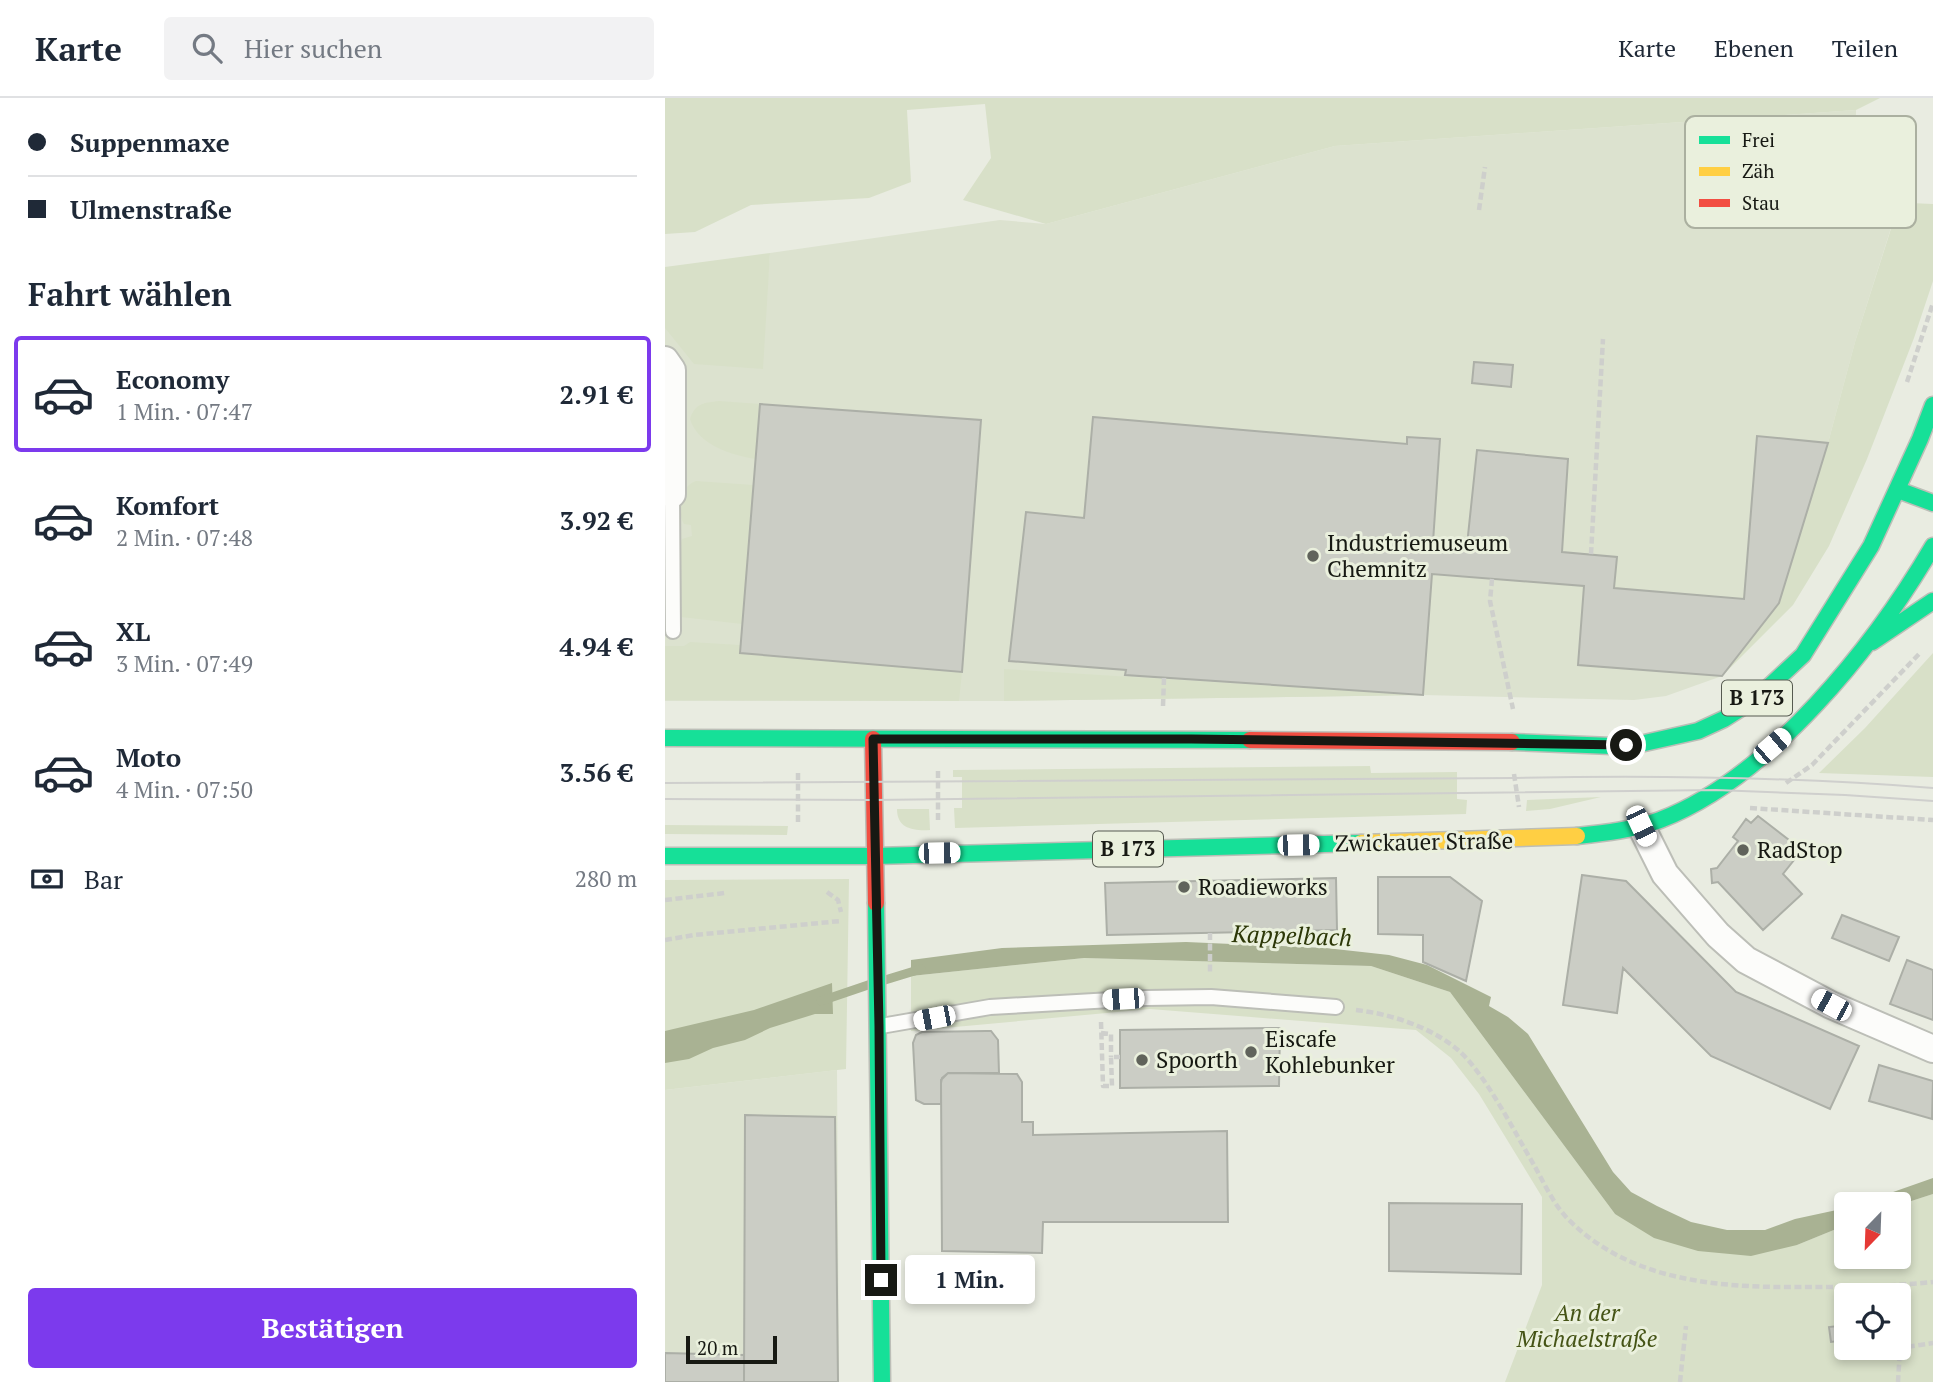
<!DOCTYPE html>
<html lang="de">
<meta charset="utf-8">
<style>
body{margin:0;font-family:"PT Serif",serif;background:#f2f2f3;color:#1f2937;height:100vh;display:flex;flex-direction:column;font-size:26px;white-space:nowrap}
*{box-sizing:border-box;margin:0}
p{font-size:23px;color:#747a83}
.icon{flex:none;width:38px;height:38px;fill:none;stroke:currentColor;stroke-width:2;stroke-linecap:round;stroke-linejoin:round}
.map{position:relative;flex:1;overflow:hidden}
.side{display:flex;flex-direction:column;background:#fff;width:665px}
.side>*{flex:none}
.top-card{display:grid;align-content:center;height:154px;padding:0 28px;background:#fff}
.needle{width:46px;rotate:203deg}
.fabs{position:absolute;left:1169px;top:1094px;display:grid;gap:14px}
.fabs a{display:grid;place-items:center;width:77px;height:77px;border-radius:7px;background:#fff;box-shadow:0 4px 10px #0003;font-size:35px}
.scale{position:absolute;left:21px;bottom:18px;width:91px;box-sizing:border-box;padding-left:7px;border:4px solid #171913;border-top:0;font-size:19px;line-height:24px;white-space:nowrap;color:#171913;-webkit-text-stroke:5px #eaf0dd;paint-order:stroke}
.end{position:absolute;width:32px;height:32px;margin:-16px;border:9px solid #171913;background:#fff;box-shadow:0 0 0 4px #fff}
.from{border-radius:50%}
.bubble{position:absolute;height:49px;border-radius:7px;background:#fff;box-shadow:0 4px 10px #0003;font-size:23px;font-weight:700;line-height:49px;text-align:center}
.car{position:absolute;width:21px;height:42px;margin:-21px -10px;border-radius:9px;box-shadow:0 0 5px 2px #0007;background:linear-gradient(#fff 24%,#345 0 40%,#fff 0 76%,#345 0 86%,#fff 0)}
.top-card b{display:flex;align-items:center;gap:24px;height:66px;font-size:26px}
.top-card b+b{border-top:2px solid #e0e1e3}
.top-card i{width:18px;height:18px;background:#1f2937}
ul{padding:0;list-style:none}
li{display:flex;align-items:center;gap:21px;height:116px;margin:0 14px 10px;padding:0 14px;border:4px solid transparent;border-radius:7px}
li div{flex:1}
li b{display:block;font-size:26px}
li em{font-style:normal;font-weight:700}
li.on{border-color:#7c3aed}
li>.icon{width:63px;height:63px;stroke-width:1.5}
h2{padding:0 28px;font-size:32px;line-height:84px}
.pay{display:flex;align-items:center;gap:18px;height:77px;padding:0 28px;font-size:26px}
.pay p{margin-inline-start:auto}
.button{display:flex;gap:14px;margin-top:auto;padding:14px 28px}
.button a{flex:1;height:80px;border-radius:7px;background:#7c3aed;color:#fff;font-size:28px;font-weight:700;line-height:80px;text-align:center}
header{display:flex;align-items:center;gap:42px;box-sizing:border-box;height:98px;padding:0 35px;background:#fff;border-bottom:2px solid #e0e1e3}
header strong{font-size:33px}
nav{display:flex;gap:38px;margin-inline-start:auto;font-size:24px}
.search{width:490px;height:63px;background:#f2f2f3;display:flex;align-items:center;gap:18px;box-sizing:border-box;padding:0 24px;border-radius:7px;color:#747a83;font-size:26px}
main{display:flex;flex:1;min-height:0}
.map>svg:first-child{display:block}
.built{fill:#dce2cf}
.green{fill:#d8e0c8;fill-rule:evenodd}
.water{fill:#a9b293}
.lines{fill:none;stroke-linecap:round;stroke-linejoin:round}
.stream{stroke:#a9b293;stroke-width:9}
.building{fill:#cbcdc5;stroke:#acafa7;stroke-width:2}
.lane-casing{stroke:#bcbeb7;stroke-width:18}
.street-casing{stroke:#bcbeb7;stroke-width:30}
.fast-casing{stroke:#bcbeb7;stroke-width:19}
.slow-casing{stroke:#bcbeb7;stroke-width:19}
.jam-casing{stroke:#bcbeb7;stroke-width:19}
.path{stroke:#cecfcc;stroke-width:4.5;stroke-dasharray:7 3.5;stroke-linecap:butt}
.lane{stroke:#fcfcfa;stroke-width:14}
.street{stroke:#fcfcfa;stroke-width:26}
.fast{stroke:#16e098;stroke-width:16}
.slow{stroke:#ffcf43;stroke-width:16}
.jam{stroke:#f24e42;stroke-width:16}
.tram{stroke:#cfcfcd;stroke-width:2}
.route{stroke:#171913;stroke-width:9}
.poi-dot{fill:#60635b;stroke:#eaf0dd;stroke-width:2.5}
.labels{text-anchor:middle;stroke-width:6;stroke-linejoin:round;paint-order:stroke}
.shield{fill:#eaf0dd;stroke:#565a50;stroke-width:2}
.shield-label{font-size:21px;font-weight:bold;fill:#171913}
.poi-label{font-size:23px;fill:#171913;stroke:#eaf0dd;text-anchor:start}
.street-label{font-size:23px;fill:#171913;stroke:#eaf0dd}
.park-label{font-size:23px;font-style:italic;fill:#455416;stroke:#eaf0dd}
.water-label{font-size:24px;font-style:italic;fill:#2c3707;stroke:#eaf0dd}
.key{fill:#eaf0dd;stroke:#abb0a0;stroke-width:2}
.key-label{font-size:19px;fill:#171913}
</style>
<header>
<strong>Karte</strong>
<div class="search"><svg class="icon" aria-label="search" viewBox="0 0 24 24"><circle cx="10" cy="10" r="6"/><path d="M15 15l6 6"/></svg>Hier suchen</div>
<nav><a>Karte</a><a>Ebenen</a><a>Teilen</a></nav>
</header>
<main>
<section class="side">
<div class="top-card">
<b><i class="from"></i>Suppenmaxe</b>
<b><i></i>Ulmenstraße</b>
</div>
<h2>Fahrt wählen</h2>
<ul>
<li class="on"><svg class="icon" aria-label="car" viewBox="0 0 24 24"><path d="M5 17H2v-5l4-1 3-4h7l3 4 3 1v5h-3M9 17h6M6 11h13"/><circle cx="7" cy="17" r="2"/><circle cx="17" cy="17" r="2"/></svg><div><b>Economy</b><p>1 Min. · 07:47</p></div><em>2.91 €</em></li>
<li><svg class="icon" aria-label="car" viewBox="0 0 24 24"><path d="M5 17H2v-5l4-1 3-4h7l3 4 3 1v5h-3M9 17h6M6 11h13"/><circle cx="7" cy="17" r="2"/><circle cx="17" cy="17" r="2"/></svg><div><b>Komfort</b><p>2 Min. · 07:48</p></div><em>3.92 €</em></li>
<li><svg class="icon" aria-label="car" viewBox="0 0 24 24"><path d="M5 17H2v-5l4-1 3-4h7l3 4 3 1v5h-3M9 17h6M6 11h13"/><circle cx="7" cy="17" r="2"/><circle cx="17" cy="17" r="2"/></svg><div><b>XL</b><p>3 Min. · 07:49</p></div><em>4.94 €</em></li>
<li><svg class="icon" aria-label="car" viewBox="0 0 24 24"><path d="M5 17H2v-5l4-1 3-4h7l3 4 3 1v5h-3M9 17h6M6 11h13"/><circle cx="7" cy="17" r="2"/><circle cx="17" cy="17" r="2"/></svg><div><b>Moto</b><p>4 Min. · 07:50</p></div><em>3.56 €</em></li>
</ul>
<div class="pay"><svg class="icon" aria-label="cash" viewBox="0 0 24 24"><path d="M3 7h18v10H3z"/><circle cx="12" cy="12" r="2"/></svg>Bar<p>280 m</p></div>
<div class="button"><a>Bestätigen</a></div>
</section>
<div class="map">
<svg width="1268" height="1284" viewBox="0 0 1268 1284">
<rect width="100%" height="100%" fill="#e9ece1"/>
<path class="built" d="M1191,12L1190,109L1231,114L1190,244L1163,345L1114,505L1057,578L1001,598L969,602L758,597L339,603H0V218L102,190L105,155L335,122L381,126L670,48Z
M172,972L174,1284H0V992Z"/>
<path class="green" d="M0,0H1215L1191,12L670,48L381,126L298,102L326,60L320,6L242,12L246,84L204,100L86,107L30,134L0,136Z
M1130,100L1268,106V183L1249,240L1202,361L1164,448L1128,507L1057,578L1114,505L1163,345L1190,244L1231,115L1128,104Z
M105,155L98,271L29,266L0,230V169Z
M54,303L95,306L91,361C66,357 33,347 25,321C30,305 39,305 54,303Z
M31,383L88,387L77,526L16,519V445L17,441L27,438L26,427L19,426C11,413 15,388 31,383Z
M25,544L75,547V556L297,574L294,603L0,602V548H19Z
M1268,555V679L1154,675L1200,630Z
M339,571L758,597L339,603Z
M705,668L706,675L792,674V701L802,702L801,716L290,730L289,710H297V679H288V672Z
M936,699L885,711L861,713L862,702Z
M232,711H264L265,732C249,733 232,731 232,711Z
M0,727L123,728L122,737L0,736Z
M184,781L181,971L0,992V782Z
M419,860L706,868L785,894L950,1116L1132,1147L1181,1127V1158H1234V1107L1268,1096V1284H840L877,1187V1099L814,996L786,960L751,932L485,911L246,933V878ZM1181,1197H1234V1250H1181Z"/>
<path class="water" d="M521,844L661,850L724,857L762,867L826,899L824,908L843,919L863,936L948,1074L966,1094L992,1108L1026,1124L1062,1132H1100L1130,1121L1181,1110V1127L1132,1147L1086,1158L1033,1153L989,1140L950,1116L785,894L706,868L419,860L246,878V862L337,850Z
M167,885L168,916H150L105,930L80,942L48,950L24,961L0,965V933L89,912Z
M1268,1080V1096L1234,1107L1194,1106Z"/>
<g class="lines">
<path class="stream" d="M220,882L256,871
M156,903L206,886"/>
</g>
<path class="building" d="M809,264L848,267L846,289L807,285Z
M95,306L316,322L297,574L75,555Z
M428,319L742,346V339L775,341L768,444L802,447L812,352L903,361L897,454L952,459L949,490L1079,501L1092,338L1163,345L1114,505L1057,578L913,567L919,488L767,476L758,597L460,577L461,572L344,563L361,414L419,420Z
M1093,718L1137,752L1118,776L1137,796L1098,832L1053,784L1047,785L1046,771L1052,770L1073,743L1068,739L1081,721L1086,725Z
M917,777L961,783L1071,894L1194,948L1165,1011L1046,958L958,870L952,915L898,907Z
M713,779H785L817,803L801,883L758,864V837L713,836Z
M671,780L672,832L442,837L440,785Z
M1177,817L1234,839L1224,863L1167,840Z
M1242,862L1268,872V922L1225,906Z
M615,930L614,988L455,990V932Z
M321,933H326L333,942L334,975H283L276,982V1006H259L251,1002L248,945L251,937L257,934Z
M1214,967L1268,983L1267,1021L1204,1003Z
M283,975L352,976L357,984V1024H368V1037L562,1033L563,1124H378L377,1155L277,1153L276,985L277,980Z
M80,1017L170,1019L173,1284H79Z
M724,1105L857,1106L856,1176L724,1173Z
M1181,1227V1242L1166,1244L1164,1229Z
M0,1255L79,1257V1284H0Z"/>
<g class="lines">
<g class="lane-casing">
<path id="lane" d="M7,396L8,533
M216,928L325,909L481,900L546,899L671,909"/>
</g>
<g class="street-casing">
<path id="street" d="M0,262L7,272V396
M976,728L1000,776L1053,837L1081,862L1166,907L1268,951"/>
</g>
<g class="fast-casing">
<path id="fast" d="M1233,392L1268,405
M1207,544L1268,503
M0,640L585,642
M847,644L947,648L975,646L1033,633L1059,621L1092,600L1138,557L1206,448L1255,341L1268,307
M912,738C940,735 968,732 995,722C1105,680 1210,547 1268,448
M0,758H210L696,745
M211,805L217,1284"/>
</g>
<g class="slow-casing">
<path id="slow" d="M696,745L912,738"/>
</g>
<g class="jam-casing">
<path id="jam" d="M208,641L211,805
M585,642L847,644"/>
</g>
<path class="path" d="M814,112L820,69
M1242,284L1268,205
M926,456L938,241
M827,481L825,503L848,611
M498,608L499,580
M273,673V723
M133,675V726
M849,676L854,709
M1121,685L1147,667L1255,555
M1085,710L1268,722
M162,794L173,802L176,814
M0,802L60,795
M545,835V877
M0,842L29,837L176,823
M691,912C726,916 766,929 793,952C820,975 850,1035 869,1067C879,1085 889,1107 903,1121C967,1186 1061,1190 1146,1189C1187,1189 1227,1188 1268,1184
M436,924L438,988H447L446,959H455
M436,935L446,936V959
M1015,1284L1021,1228
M1233,1284L1235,1250L1268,1245"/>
<use href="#lane" class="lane"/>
<use href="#street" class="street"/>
<use href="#fast" class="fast"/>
<use href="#slow" class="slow"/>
<use href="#jam" class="jam"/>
<path class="tram" d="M0,685L849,680C989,677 1128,679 1268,690
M0,701L209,702L1051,692L1180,697L1268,703"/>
</g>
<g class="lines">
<path class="route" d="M216,1182L214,928L208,641H526L961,647"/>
</g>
<g class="poi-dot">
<circle cx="648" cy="458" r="7"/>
<circle cx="1078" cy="752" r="7"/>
<circle cx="519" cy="789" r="7"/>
<circle cx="586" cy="954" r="7"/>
<circle cx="477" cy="962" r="7"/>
</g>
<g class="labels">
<g class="shield">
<rect x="1057" y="582.5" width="70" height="35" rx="5"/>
<rect x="428" y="733.5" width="70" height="35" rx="5"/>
</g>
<g class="shield-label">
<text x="1092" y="607">B 173</text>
<text x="463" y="758">B 173</text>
</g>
<g class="poi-label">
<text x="662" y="453">Industriemuseum<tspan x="662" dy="26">Chemnitz</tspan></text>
<text x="1092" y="760">RadStop</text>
<text x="533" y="797">Roadieworks</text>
<text x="600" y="949">Eiscafe<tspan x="600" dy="26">Kohlebunker</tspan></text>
<text x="491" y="970">Spoorth</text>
</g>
<g class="street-label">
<text transform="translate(759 744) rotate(-1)" y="8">Zwickauer Straße</text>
</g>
<g class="park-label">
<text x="922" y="1223">An der<tspan x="922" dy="26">Michaelstraße</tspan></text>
</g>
<g class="water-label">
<text transform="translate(627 838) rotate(2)" y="8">Kappelbach</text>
</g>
</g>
<rect x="1020" y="18" width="231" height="112" rx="10" class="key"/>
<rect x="1034" y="38" width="31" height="8" fill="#16e098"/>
<rect x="1034" y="69" width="31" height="9" fill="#ffcf43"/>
<rect x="1034" y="101" width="31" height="8" fill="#f24e42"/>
<g class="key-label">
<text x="1077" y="49">Frei</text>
<text x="1077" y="80">Zäh</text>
<text x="1077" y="112">Stau</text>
</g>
</svg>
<div class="fabs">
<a><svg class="needle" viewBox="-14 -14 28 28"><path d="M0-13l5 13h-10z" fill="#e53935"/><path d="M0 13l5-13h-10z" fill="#747a83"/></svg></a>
<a><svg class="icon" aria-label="locate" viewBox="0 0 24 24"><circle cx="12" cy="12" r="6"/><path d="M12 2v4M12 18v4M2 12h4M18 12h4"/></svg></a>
</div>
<div class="scale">20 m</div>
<i class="end from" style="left:961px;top:647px"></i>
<i class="end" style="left:216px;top:1182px"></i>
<div class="bubble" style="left:240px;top:1157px;width:130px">1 Min.</div>
<i class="car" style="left:1107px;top:648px;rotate:49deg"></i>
<i class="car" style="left:976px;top:728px;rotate:155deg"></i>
<i class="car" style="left:633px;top:747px;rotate:89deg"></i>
<i class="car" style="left:274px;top:755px;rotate:89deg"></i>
<i class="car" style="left:458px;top:901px;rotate:267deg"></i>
<i class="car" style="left:1166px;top:907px;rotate:298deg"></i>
<i class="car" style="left:269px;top:920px;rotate:259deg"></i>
</div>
</main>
